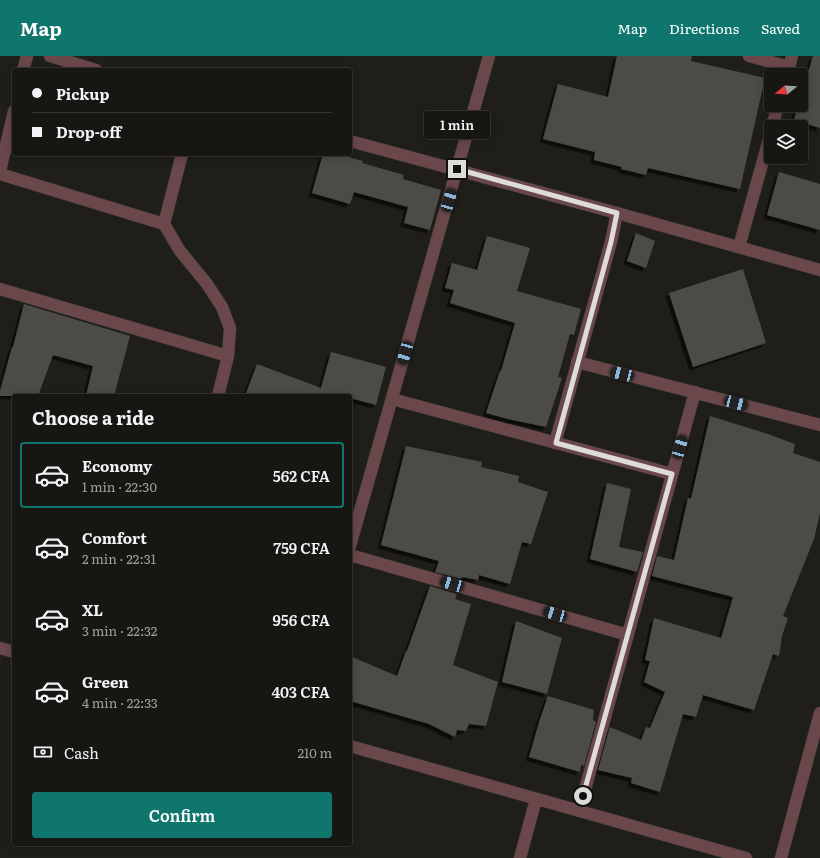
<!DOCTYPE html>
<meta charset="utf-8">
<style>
body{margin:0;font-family:Literata,serif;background:#242321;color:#f1f3f6;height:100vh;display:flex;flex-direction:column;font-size:15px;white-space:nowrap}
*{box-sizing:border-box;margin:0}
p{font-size:13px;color:#9e9fa0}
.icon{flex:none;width:22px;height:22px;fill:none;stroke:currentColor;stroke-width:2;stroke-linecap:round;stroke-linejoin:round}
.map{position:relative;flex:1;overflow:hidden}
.side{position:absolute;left:12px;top:338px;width:340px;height:452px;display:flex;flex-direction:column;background:#171613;border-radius:4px;box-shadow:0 2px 10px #0003,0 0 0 1px #363533}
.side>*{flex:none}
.banner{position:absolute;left:12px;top:12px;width:340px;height:88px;border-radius:4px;box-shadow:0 2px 10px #0003,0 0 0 1px #363533;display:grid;align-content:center;height:88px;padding:0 20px;background:#171613}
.needle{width:26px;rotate:252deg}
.buttons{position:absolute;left:764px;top:12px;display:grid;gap:8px}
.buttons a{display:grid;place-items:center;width:44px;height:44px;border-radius:4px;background:#171613;box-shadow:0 2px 10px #0003,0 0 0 1px #363533;font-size:20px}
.end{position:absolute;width:18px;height:18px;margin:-9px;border:5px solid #dddcd9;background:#111;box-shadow:0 0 0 2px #111}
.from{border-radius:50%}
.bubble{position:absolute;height:28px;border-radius:4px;background:#171613;box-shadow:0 2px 10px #0003,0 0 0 1px #363533;font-size:13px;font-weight:600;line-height:28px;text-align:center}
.car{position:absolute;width:12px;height:24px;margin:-12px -6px;border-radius:5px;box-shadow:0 0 3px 1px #0007;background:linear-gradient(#222 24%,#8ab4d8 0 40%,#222 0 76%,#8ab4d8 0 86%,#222 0)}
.banner b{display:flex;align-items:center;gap:14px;height:38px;font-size:15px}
.banner b+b{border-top:1px solid #363533}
.banner i{width:10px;height:10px;background:#f1f3f6}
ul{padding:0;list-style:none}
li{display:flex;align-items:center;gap:12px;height:66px;margin:0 8px 6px;padding:0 12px;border:2px solid transparent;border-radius:4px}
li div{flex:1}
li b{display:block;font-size:15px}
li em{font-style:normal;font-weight:600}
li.current{border-color:#0f766e}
li>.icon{width:36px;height:36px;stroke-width:1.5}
h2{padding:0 20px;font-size:18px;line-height:48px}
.pay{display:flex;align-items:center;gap:10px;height:44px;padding:0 20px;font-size:15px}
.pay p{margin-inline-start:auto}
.cta{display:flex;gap:8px;margin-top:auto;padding:8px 20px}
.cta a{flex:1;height:46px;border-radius:4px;background:#0f766e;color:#fff;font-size:16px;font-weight:600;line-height:46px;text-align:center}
header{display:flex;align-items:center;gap:24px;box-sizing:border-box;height:56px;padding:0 20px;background:#0f766e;color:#fff}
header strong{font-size:19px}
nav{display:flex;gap:22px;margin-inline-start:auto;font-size:14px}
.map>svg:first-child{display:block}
.building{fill:#4d4c47;filter:url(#shadow)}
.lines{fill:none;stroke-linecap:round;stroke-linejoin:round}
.minor-casing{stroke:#3a3934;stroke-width:13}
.minor{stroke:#6a474a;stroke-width:12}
.route{stroke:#dddcd9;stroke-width:5}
</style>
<header>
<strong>Map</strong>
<nav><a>Map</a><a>Directions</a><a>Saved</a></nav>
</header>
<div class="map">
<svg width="820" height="802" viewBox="0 0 820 802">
<defs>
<filter id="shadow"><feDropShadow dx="-3.5" dy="3.5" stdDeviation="0" flood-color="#0009"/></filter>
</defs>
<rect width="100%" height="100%" fill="#1f1e19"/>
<path class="building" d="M617,0H692L691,5L765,22L740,133L648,112L646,119L621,113L622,111L594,104L595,96L543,83L558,28L608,41Z
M813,0H820V72L794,64L798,49H801V40Z
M323,98H337L363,105L362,107L404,119L403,123L441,134L430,174L404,167L408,151L354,136L350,148L312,137Z
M779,116L820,128V174L767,159Z
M636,177L655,185L646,212L627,205Z
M487,180L530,192L517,235L581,253L574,279L570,278L558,321L562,322L546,371L508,363L486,357L500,315H501L515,267L450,247L454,234L445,232L452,207L477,214Z
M743,213L766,287L693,311L669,237Z
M24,248L130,280L114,340H86L93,310L53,299L38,340H0V335L12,291H13Z
M331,296L386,311L376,349L350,342V340H245L257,308L321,332Z
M710,360L768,378L795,388L793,397L820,406V457L814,483L783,560L788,562L782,580L779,600L773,598L754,654L703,639L696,661L683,658L660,736L631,727L632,722L598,714L610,671L641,684L646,671L650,672L665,636L644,626L650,605L645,604L654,562L721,582L733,541L652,520L657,500L674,504L688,442L691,443Z
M406,390L482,406L481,411L519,420L518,426L548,436L531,488L522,486L510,528L479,519L478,524L462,521L461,523L435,516L439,505L381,489Z
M607,427L631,433L619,491L643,496L637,516L590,503Z
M430,530L457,538L455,543L471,548L453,609L498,626L486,670L469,668L466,675L457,674L455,681L429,668L350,645V600L397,620L406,595H407Z
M516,565L562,582L547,638L502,626Z
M548,640L594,654L593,664L596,666L584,710L581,709L580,716L529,701L540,663Z"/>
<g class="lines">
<g class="minor-casing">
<path id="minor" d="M50,0L96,14
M749,0L789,11
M23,14L27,0
M787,19L792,0
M772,71L778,49
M350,85L617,157L820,214
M0,115L14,55
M0,118L164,168L180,195L207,228L222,251L230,272L228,300L218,340
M164,168L182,98
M739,191L771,76
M0,233L228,300
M577,306L820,369
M392,343L672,418
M555,387L611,186L617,157
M350,490L489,0
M350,499L628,579
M0,592L14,596
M350,690L746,802
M579,755L695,336
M520,802L536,743
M781,802L820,657"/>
</g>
<use href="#minor" class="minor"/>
</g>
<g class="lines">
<path class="route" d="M457,113L617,157L611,186L556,387L672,418L583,740"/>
</g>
</svg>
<div class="buttons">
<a><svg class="needle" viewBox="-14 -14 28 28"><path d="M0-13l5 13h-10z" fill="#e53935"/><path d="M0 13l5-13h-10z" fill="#9e9fa0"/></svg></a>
<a><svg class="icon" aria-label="layers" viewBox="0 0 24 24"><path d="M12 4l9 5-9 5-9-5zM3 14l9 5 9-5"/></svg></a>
</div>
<i class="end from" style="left:583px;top:740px"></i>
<i class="end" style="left:457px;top:113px"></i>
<div class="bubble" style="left:424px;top:55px;width:66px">1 min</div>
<i class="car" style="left:449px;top:144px;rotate:16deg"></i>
<i class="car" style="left:405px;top:297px;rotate:196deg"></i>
<i class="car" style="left:622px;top:318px;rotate:284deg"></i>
<i class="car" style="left:736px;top:347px;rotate:105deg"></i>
<i class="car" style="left:680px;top:391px;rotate:16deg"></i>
<i class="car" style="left:452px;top:528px;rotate:286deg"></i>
<i class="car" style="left:555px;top:558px;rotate:286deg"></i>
<div class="banner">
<b><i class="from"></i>Pickup</b>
<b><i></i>Drop-off</b>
</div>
<section class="side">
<h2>Choose a ride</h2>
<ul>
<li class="current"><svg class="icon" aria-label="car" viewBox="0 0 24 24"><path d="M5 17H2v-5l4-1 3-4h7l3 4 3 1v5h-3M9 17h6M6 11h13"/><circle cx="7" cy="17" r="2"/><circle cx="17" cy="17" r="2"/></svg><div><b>Economy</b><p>1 min · 22:30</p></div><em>562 CFA</em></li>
<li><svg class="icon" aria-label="car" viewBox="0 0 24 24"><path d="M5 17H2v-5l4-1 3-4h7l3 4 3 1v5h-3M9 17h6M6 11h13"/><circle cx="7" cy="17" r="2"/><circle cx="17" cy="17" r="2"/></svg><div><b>Comfort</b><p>2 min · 22:31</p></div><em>759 CFA</em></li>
<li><svg class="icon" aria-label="car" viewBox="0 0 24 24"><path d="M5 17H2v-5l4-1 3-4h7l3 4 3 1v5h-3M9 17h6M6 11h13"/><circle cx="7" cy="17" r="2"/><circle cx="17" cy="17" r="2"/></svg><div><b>XL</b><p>3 min · 22:32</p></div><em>956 CFA</em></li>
<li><svg class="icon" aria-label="car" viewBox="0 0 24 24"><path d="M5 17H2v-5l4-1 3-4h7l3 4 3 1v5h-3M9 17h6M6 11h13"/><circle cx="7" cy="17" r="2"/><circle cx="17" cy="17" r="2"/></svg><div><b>Green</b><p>4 min · 22:33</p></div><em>403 CFA</em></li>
</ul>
<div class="pay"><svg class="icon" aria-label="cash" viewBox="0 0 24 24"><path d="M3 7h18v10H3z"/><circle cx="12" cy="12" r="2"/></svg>Cash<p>210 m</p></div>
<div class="cta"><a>Confirm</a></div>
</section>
</div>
